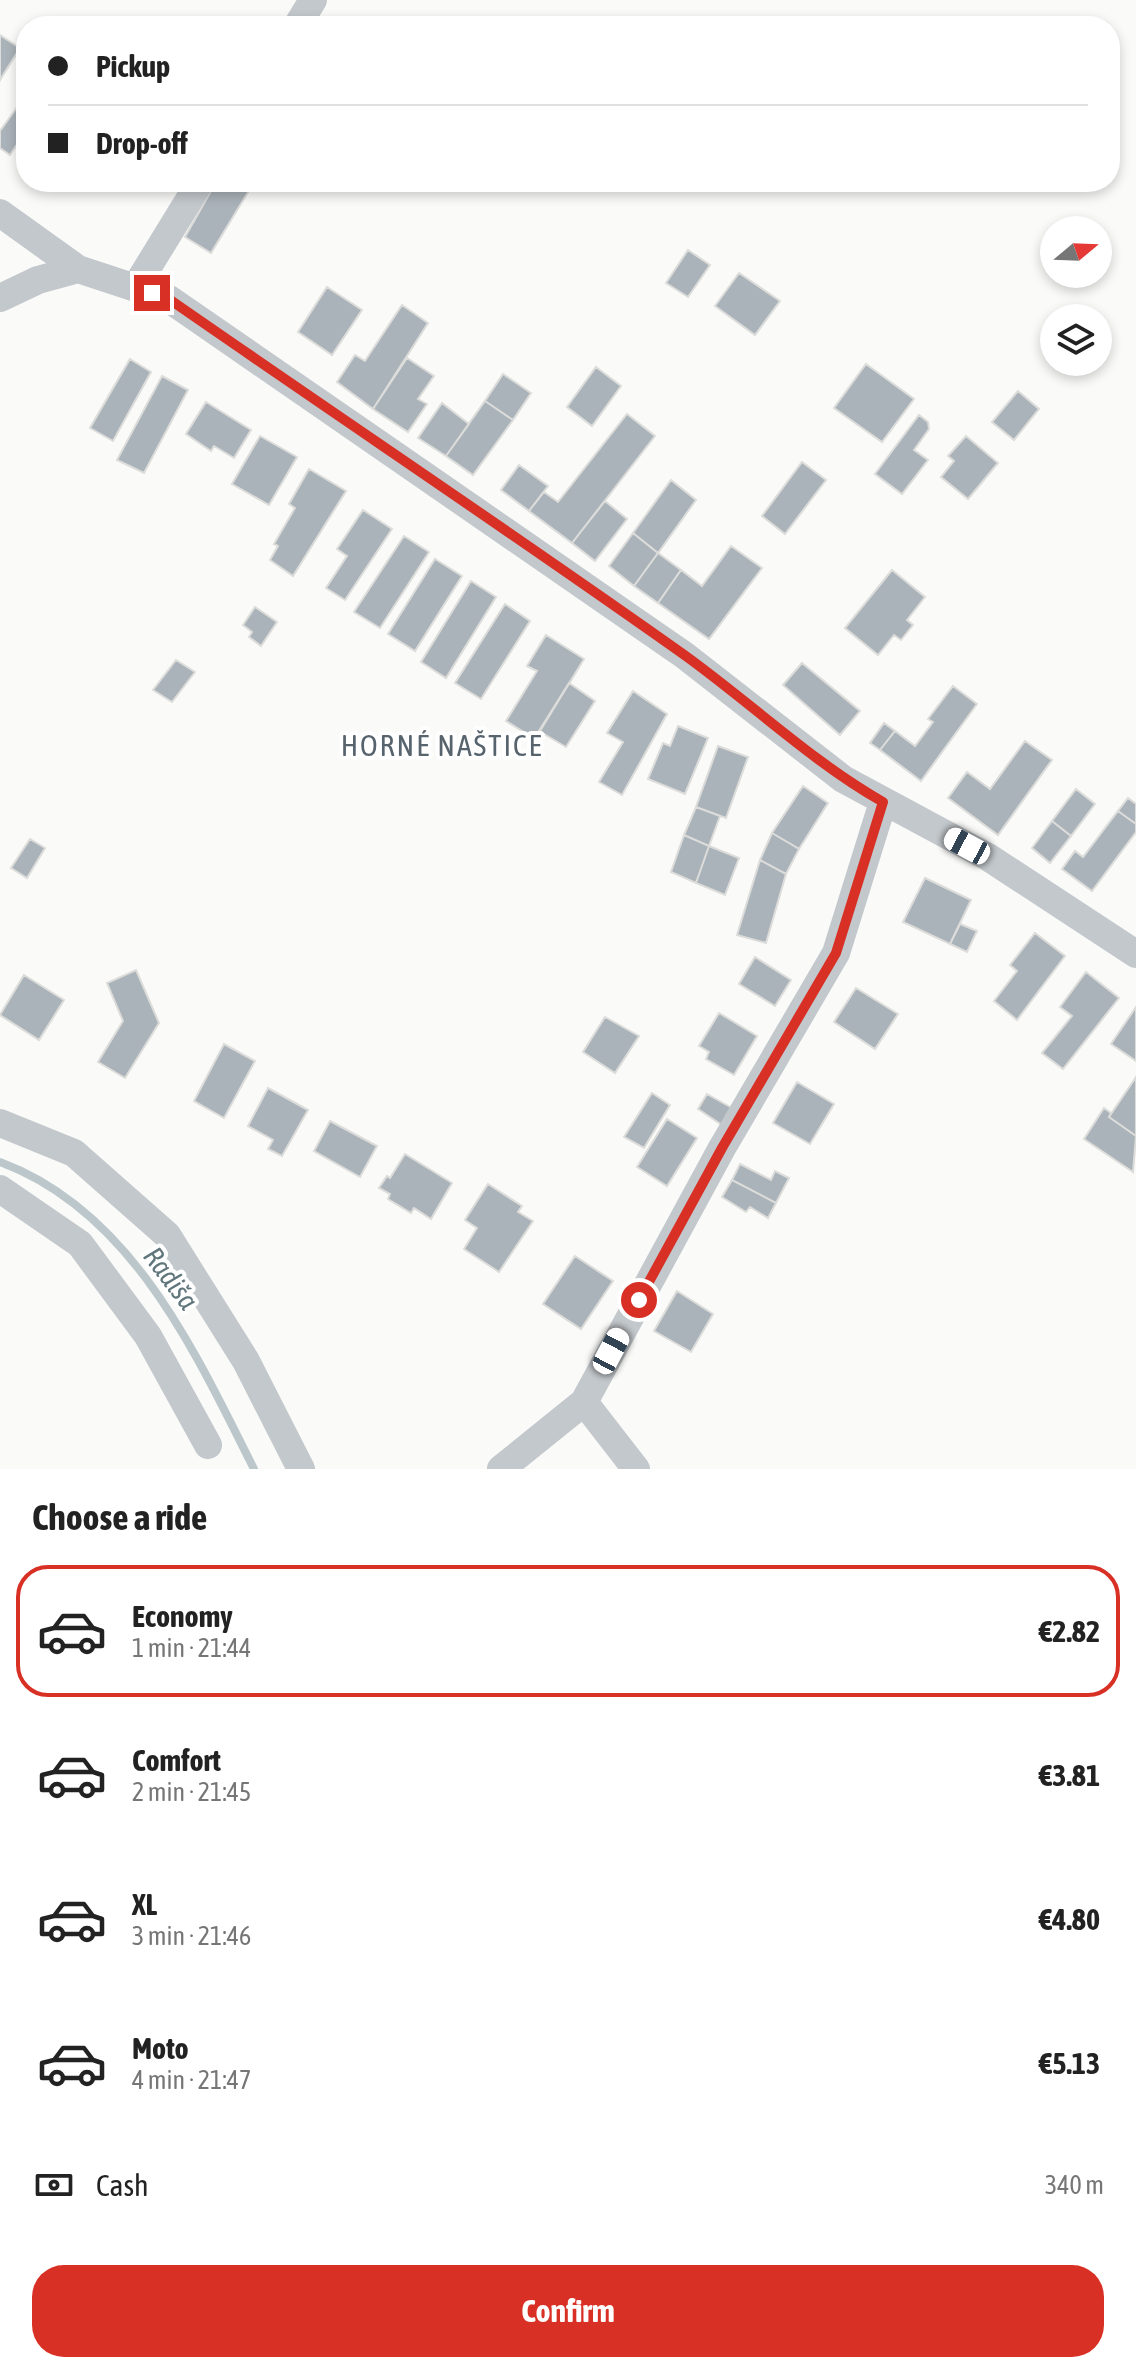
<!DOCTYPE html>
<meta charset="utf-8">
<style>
body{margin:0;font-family:"Asap Condensed",sans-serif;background:#f2f2f2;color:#222;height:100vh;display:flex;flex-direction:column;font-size:30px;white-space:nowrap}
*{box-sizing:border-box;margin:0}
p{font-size:26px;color:#767676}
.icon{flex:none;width:44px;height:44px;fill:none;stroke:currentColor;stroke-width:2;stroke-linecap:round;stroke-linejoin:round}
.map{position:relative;height:1469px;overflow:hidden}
.side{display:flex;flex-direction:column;background:#fff;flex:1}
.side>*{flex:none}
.hud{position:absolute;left:16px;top:16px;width:1104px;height:176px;border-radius:32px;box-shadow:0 4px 12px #0003;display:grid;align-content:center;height:176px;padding:0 32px;background:#fff}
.needle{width:52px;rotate:71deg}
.tools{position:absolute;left:1040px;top:216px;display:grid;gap:16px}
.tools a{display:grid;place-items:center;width:72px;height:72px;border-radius:50%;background:#fff;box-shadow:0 4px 12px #0003;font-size:40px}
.end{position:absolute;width:36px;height:36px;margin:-18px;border:10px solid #d93025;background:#fff;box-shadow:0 0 0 4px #fff}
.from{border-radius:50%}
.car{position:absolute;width:24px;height:48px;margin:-24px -12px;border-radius:10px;box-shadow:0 0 6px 2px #0007;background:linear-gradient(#fff 24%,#345 0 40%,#fff 0 76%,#345 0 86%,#fff 0)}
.hud b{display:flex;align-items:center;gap:28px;height:76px;font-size:30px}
.hud b+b{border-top:2px solid #e0e0e0}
.hud i{width:20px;height:20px;background:#222}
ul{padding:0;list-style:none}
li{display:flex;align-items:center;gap:24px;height:132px;margin:0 16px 12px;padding:0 16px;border:4px solid transparent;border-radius:32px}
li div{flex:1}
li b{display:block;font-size:30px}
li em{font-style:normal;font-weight:700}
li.current{border-color:#d93025}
li>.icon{width:72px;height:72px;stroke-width:1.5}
h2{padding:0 32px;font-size:36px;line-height:96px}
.pay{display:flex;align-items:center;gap:20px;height:88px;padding:0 32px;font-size:30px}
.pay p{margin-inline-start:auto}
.primary-button{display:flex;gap:16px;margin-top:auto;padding:16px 32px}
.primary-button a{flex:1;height:92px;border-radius:32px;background:#d93025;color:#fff;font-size:32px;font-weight:700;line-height:92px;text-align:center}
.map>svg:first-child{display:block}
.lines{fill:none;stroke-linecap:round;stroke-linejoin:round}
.stream{stroke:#bbc7cb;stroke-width:8}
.building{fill:#aab3b9;stroke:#dcdcda;stroke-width:2}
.minor{stroke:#c3c8cc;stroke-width:28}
.route{stroke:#d93025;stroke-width:10}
.labels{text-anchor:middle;stroke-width:8;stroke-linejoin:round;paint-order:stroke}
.water-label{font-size:28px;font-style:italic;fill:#60757c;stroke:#fff}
.quarter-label{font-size:30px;letter-spacing:2px;fill:#57646e;stroke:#fff}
</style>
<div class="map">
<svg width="1136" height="1469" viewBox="0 0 1136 1469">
<rect width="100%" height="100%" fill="#fafaf8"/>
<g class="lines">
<path class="stream" d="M0,1162C132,1211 195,1352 254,1469"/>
</g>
<path class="building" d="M0,35L20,48L0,80Z
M26,95V131L10,155L0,148V131Z
M216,182H237L250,189L211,253L185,237Z
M688,250L710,265L688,297L666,283Z
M739,273L780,301L755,335L715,306Z
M327,287L362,310L332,355L298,332Z
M402,305L428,323L373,409L337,382L355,355L365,361Z
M407,358L434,376L418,399L427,404L408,432L373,409Z
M130,359L151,372L113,441L90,428Z
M866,364L914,399L882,442L834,408Z
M596,367L621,386L592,426L567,407Z
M503,374L531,393L513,420L485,401Z
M162,376L188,390L144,473L117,460Z
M1018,391L1039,409L1014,440L992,422Z
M485,401L513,420L473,475L446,456Z
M206,402L251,430L234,458L214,446L211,451L186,434Z
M442,403L469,424L446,456L418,438Z
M627,414L655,436L572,543L529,511L544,492L558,502Z
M919,415L928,422L929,429L914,450L928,460L902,494L875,474Z
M260,436L297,457L269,505L232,484Z
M966,436L998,463L968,499L941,477L954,461L948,456Z
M802,462L826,480L785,534L762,516Z
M519,465L548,486L529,511L501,490Z
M309,469L346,491L293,576L270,560L278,546L274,544L295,508L289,504Z
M671,480L696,500L658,553L633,533Z
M605,501L627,519L595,561L572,543Z
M363,510L392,529L345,600L326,588L347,556L337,549Z
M633,533L658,553L634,586L609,566Z
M404,536L429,552L380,628L354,612Z
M731,546L762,568L709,639L658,603L681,570L702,586Z
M658,553L681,570L658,603L634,586Z
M435,559L462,576L415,651L388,634Z
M892,570L925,597L907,620L913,625L901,640L894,635L878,655L845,628Z
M471,581L496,597L446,678L421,662Z
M505,604L530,621L481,699L455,683Z
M255,607L277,622L261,646L249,637L252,632L243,625Z
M546,635L584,659L535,739L506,721L537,671L527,666Z
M176,660L195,672L172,702L153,690Z
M802,663L860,711L840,735L783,685Z
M569,683L595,701L566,747L539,731Z
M953,686L977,704L921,781L880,750L895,731L915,746L933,722L928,719Z
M633,691L667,714L622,795L599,782L623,742L607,733Z
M884,723L895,731L880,750L870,743Z
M678,726L708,738L685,794L648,779L663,743L670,746Z
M1025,741L1052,760L998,835L948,798L967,772L990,789Z
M718,746L748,757L726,818L696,807Z
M803,786L828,803L799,849L772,833Z
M1076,789L1095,804L1071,836L1052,821Z
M1128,798L1136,804V824L1118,811Z
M696,807L720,816L709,846L684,835Z
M1118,811L1136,824V832L1092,891L1062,869L1075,851L1083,857Z
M1052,821L1071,836L1050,863L1032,848Z
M772,833L799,849L786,874L760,860Z
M684,835L709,846L696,883L671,872Z
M30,839L45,848L27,878L11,868Z
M709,846L739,858L725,895L696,883Z
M760,860L786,874L766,943L737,935Z
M925,878L971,900L950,944L903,922Z
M960,924L977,931L967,952L950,944Z
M1035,933L1065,956L1017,1020L994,1001L1017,971L1010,965Z
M755,957L791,980L775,1006L739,984Z
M136,970L159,1023L125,1078L98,1062L123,1021L107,983Z
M1086,972L1119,998L1063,1069L1042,1053L1072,1016L1060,1007Z
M24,975L64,1000L39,1040L0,1015Z
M856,988L898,1014L875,1049L834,1022Z
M1136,1007V1061L1111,1044Z
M719,1013L757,1036L734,1075L706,1059L709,1052L699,1046Z
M605,1017L639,1036L615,1073L583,1052Z
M224,1044L255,1061L224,1118L194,1101Z
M1136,1077V1136L1109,1117Z
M797,1082L834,1104L810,1144L773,1123Z
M268,1088L308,1110L282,1156L268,1149L273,1140L248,1126Z
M652,1093L670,1105L644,1148L624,1137Z
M707,1094L732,1108L722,1125L698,1109Z
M1104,1108L1111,1113L1109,1117L1136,1136L1133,1172L1084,1139Z
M667,1119L697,1138L667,1186L637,1167Z
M330,1121L377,1146L360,1177L314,1151Z
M405,1154L452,1183L431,1219L414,1208L411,1213L388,1199L390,1194L379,1188L387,1176L390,1178Z
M740,1164L771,1180L775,1171L789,1178L776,1203L732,1180Z
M732,1180L776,1203L768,1218L750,1207L746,1212L722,1197Z
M488,1184L522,1206L518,1212L533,1221L499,1272L464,1249L477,1228L465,1220Z
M575,1256L613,1281L581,1329L543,1304Z
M677,1291L713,1314L691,1352L654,1331Z"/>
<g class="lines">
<path class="minor" d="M297,26L313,0
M0,213L78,269
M135,288L200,182
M0,298L38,280L78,269L169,299L684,655L843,779L988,857L1136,954
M0,1123L74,1153L167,1235L246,1361L301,1469
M0,1189L80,1244L148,1336L208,1445
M584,1402L636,1469
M501,1469L584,1402L722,1148L836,953L883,802"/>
</g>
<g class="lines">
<path class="route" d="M152,293L169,299C340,418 514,534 683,654C750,702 811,761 883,802L836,953L722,1148L639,1300"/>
</g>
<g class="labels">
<g class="water-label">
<text transform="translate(171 1278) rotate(53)" y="10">Radiša</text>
</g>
<g class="quarter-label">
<text x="442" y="756">HORNÉ NAŠTICE</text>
</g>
</g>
</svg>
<div class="tools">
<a><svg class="needle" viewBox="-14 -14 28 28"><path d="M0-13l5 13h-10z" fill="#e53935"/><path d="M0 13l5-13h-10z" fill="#767676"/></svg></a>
<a><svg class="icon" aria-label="layers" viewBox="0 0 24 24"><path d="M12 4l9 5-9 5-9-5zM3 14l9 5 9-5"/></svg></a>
</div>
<i class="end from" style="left:639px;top:1300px"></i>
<i class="end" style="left:152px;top:293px"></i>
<i class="car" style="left:967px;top:846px;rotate:298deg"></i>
<i class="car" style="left:611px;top:1351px;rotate:28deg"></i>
<div class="hud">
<b><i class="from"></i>Pickup</b>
<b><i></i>Drop-off</b>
</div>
</div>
<section class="side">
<h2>Choose a ride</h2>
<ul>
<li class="current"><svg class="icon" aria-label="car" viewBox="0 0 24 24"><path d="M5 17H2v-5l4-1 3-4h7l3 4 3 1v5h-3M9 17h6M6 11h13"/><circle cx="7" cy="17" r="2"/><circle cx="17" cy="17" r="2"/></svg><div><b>Economy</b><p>1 min · 21:44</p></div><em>€2.82</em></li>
<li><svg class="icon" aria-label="car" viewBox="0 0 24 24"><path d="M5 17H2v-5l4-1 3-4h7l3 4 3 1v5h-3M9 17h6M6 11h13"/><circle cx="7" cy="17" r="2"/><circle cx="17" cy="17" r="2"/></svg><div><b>Comfort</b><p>2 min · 21:45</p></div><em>€3.81</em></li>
<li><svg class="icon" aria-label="car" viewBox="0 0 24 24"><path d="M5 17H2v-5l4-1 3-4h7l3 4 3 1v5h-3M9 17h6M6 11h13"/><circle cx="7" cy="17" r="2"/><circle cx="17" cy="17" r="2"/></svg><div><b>XL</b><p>3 min · 21:46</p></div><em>€4.80</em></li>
<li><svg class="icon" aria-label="car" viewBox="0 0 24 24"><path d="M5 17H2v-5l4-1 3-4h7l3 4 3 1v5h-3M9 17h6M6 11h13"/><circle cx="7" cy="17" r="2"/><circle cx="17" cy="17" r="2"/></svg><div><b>Moto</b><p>4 min · 21:47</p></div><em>€5.13</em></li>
</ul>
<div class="pay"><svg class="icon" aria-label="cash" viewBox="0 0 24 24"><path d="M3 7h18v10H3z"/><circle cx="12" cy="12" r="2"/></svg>Cash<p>340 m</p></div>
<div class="primary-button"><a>Confirm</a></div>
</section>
